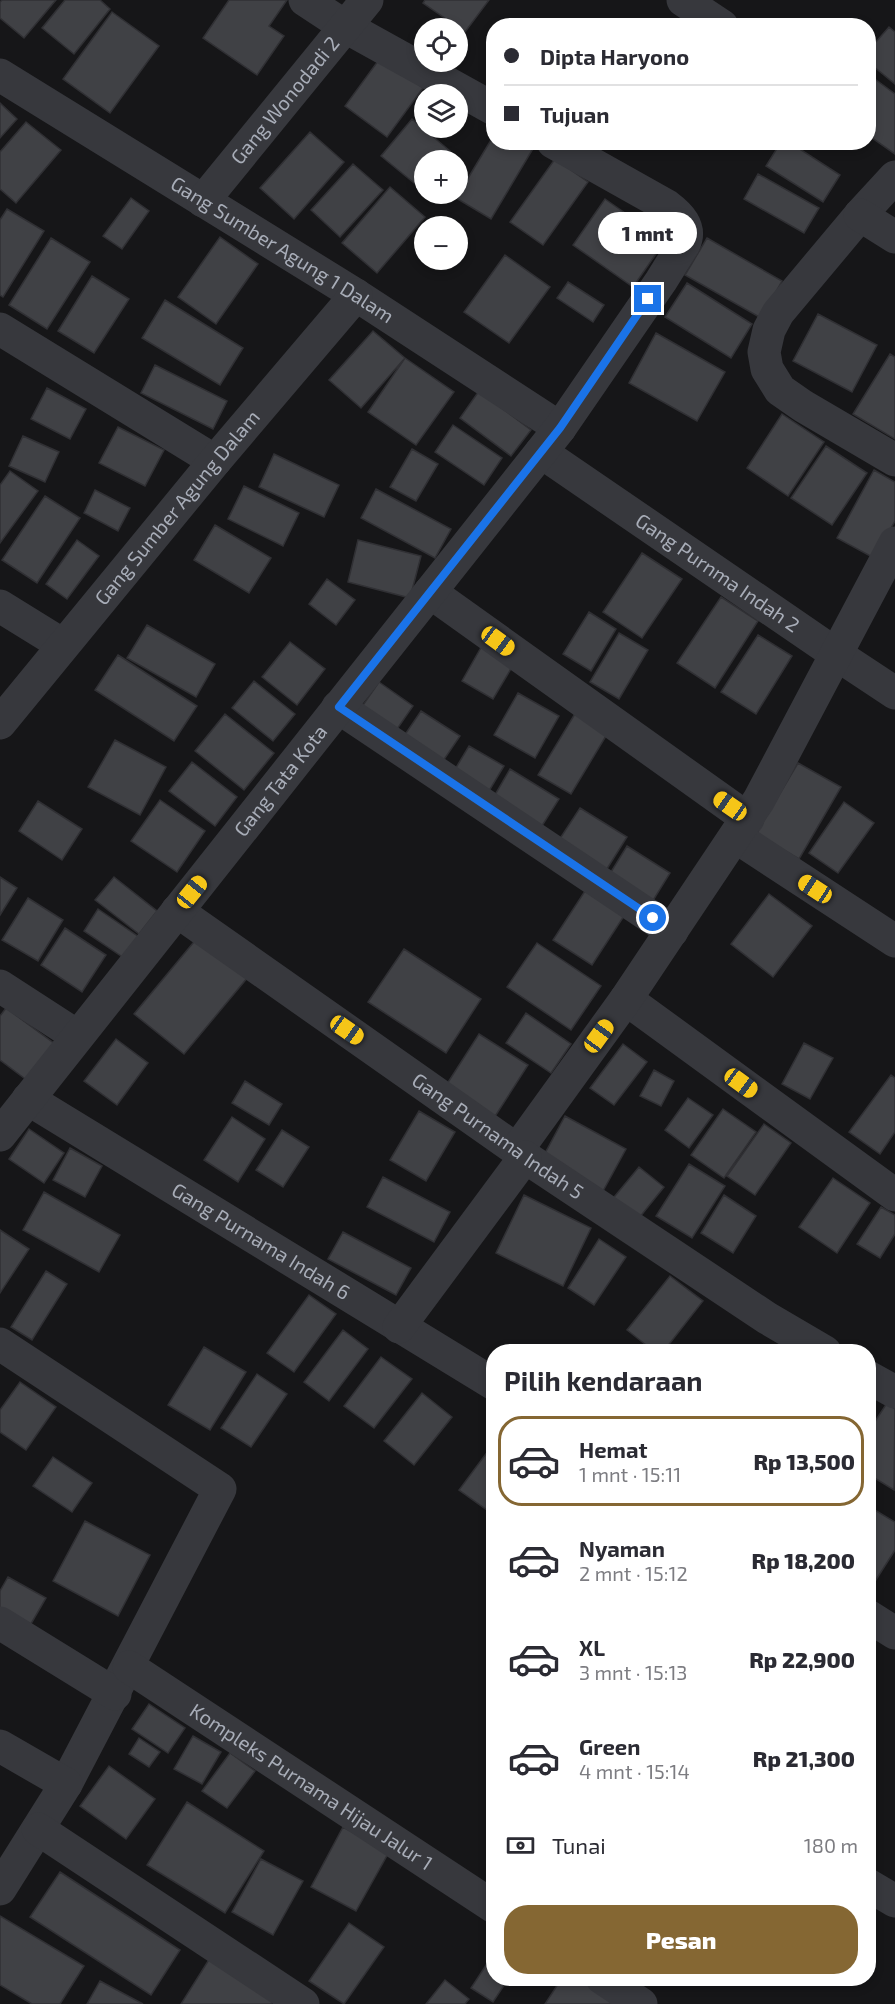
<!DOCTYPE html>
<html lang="id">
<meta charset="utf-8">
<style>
body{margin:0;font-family:"Exo 2",sans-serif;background:#f7f7f7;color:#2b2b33;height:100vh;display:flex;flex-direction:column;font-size:22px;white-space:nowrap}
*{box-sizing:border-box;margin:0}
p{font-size:20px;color:#7c7c81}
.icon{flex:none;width:33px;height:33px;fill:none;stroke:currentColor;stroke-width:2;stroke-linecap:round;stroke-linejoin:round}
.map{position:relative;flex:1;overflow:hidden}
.drawer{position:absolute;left:486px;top:1344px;width:390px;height:642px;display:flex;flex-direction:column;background:#fff;border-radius:24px;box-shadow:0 3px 9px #0003}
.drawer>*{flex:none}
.top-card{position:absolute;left:486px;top:18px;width:390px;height:132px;border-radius:24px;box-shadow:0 3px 9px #0003;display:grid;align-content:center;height:132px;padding:0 18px;background:#fff}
.tools{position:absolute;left:414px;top:18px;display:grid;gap:12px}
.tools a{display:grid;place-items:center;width:54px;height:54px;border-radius:50%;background:#fff;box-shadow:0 3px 9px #0003;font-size:30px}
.end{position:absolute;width:27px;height:27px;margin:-14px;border:8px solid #1a73e8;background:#fff;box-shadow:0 0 0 3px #fff}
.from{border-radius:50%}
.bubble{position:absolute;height:42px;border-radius:21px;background:#fff;box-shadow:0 3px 9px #0003;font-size:20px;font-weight:800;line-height:42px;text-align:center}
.car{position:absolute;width:18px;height:36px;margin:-18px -9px;border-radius:8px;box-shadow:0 0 4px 2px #0007;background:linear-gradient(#f5c518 24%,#345 0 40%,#f5c518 0 76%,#345 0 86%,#f5c518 0)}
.top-card b{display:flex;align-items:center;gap:21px;height:57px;font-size:22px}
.top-card b+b{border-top:2px solid #e1e1e2}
.top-card i{width:15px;height:15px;background:#2b2b33}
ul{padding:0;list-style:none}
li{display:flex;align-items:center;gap:18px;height:90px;margin:0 12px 9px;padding:0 6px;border:3px solid transparent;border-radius:24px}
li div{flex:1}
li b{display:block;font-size:22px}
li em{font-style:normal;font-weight:800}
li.active{border-color:#856733}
li>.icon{width:54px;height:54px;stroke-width:1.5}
h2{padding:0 18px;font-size:27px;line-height:72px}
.pay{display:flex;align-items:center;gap:15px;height:66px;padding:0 18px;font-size:22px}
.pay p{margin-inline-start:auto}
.button{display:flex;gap:12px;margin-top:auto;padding:12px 18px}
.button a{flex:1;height:69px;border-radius:24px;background:#856733;color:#fff;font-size:24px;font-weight:800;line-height:69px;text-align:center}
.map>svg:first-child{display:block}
.building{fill:#404145;stroke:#303034;stroke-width:1.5}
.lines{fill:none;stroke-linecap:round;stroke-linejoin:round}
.minor{stroke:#37383d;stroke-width:33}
.route{stroke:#1a73e8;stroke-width:8}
.labels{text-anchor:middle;stroke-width:4.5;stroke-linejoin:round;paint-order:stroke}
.street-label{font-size:20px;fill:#a8adb8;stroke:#111113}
</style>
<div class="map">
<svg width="895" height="2004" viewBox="0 0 895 2004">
<rect width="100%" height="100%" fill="#161618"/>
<path class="building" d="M2,0H56L24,38L0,18V2Z
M65,0H100L110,9L74,54L42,28Z
M229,0H287L269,26L284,36L257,75L203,38Z
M425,0H489L465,32L423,3Z
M112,12L159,46L110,113L63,79Z
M889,27L895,32V84L868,62V51Z
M381,57L423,88L387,137L345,106Z
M868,74L895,94V154L868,135Z
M0,103L17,119L0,138Z
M412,119L450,151L442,160H424V181L419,187L381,156Z
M26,122L61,150L16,203L0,189V152Z
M310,132L344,162L294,219L260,188Z
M494,135V142H526L534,147L491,219L456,198Z
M781,142H789L840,175L823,202L766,166Z
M555,159L588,182L543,245L510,222Z
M353,164L383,190L340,237L311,210Z
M758,174L819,208L804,233L744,199Z
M390,187L425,217L377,273L342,243Z
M131,198L149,211L122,249L103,236Z
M605,199L665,241L633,287L573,245Z
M7,209L44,231L3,297L0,295V220Z
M220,237L258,264L216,324L178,297Z
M51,238L90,262L47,329L9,305Z
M707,238L782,281L761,318L685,275Z
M505,255L550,287L509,343L464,312Z
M92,276L129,299L94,353L58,331Z
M568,282L604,305L593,322L557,298Z
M687,283L752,324L731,358L665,317Z
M165,300L243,348L220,385L142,338Z
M818,314L877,345L852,392L793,361Z
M373,331L405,358L361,408L329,380Z
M656,333L725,372L697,421L629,383Z
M890,354L895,357V439L853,414Z
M405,358L454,392L416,445L368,412Z
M155,365L227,401L213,429L141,393Z
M47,388L86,409L70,439L31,419Z
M479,391L531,430L511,456L460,418Z
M782,414L824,442L788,496L747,468Z
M453,425L502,458L484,485L435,452Z
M118,427L164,450L145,486L99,463Z
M23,436L59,452L45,482L9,466Z
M826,446L867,473L832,525L791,498Z
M412,449L438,464L416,501L390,487Z
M274,454L339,485L324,517L259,487Z
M874,470L895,482V521L874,558L837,538Z
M10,471L38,491L0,543V485Z
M244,486L299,513L283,546L228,519Z
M376,489L451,529L435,558L361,518Z
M95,490L130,508L118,531L84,513Z
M45,496L80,518L37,583L2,560Z
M215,525L271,558L249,593L194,560Z
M77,540L99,556L67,599L46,584Z
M358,540L421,556L410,598L348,582Z
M642,553L682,579L642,638L603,612Z
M327,579L355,600L336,625L309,604Z
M721,597L758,621L715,688L677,663Z
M589,612L616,629L591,671L563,654Z
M147,625L215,664L196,697L127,658Z
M619,633L648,650L619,699L590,682Z
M758,635L792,656L756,714L721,692Z
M290,642L325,669L297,705L262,677Z
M483,644L515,662L493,699L462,681Z
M118,655L197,706L174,741L95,690Z
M254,681L295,714L273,741L232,708Z
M379,682L413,706L395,732L361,708Z
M518,693L559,716L535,758L494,735Z
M421,711L460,736L443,761L404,736Z
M576,712L609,731L571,794L538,775Z
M225,714L274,753L244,790L195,751Z
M115,740L166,767L140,815L88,787Z
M469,746L504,766L489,791L454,771Z
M192,762L237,797L215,826L169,791Z
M798,763L841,787L799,859L756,834Z
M510,769L559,799L540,829L492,800Z
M160,800L205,831L177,872L131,841Z
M38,801L82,829L62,860L19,831Z
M844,802L874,823L838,873L809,853Z
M580,808L627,837L605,872L557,843Z
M627,846L670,873L649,907L606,880Z
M0,877L17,888L0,915Z
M114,877L157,911L139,934L95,900Z
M585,891L624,916L592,965L553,940Z
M769,894L812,926L773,977L731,944Z
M28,898L63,920L38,961L2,940Z
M98,909L139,937L124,958L84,931Z
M65,928L106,955L82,992L41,965Z
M198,937L248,977L184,1054L134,1014Z
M537,943L601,986L571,1030L507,987Z
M404,949L481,999L446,1053L368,1002Z
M6,1008L55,1044L28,1081L0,1060V1016Z
M526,1013L571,1044L551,1073L506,1043Z
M479,1034L528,1065L494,1118L445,1087Z
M116,1039L148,1063L117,1105L84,1081Z
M804,1043L833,1058L810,1099L782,1084Z
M623,1044L647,1062L614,1105L590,1088Z
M654,1070L674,1081L661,1106L640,1096Z
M891,1075L895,1078V1132L880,1154L849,1132Z
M245,1081L282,1104L269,1125L232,1103Z
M688,1098L713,1115L689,1148L665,1130Z
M723,1109L756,1132L724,1178L691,1155Z
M419,1111L455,1132L426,1181L390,1160Z
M565,1116L626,1149L603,1191L543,1157Z
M232,1117L265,1139L238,1182L204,1160Z
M764,1124L791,1143L755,1195L727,1176Z
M29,1129L64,1153L44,1183L9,1159Z
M282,1130L309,1147L283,1187L256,1170Z
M70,1148L102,1166L85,1197L53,1180Z
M689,1164L725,1186L692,1238L656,1216Z
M639,1167L664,1187L635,1223L610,1202Z
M383,1177L450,1212L434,1242L367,1207Z
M833,1178L870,1203L837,1253L799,1227Z
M44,1192L120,1235L99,1272L23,1230Z
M524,1195L591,1228L563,1286L496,1253Z
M724,1195L756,1216L733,1253L701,1233Z
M881,1207L895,1215V1234L880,1258L857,1244Z
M0,1230L29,1249L0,1293Z
M343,1232L411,1268L396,1295L328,1259Z
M599,1239L626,1257L594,1305L568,1288Z
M46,1271L67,1284L32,1340L11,1327Z
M670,1276L703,1301L663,1352H655L627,1330Z
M309,1295L336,1314L294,1372L267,1353Z
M343,1330L368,1349L329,1401L304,1382Z
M780,1343L794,1352H774Z
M204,1347L246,1372L210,1430L168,1405Z
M381,1357L412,1379L374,1428L344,1406Z
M257,1374L287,1394L251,1447L221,1428Z
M20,1382L56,1407L26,1450L0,1432V1410Z
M422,1393L452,1417L414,1465L384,1441Z
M887,1403L895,1409L894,1490L868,1474V1432Z
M494,1443V1515L459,1490Z
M53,1457L92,1483L72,1512L33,1486Z
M868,1506L895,1522V1550L874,1583L868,1580Z
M85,1521L150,1555L118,1616L53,1581Z
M8,1577L46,1598L28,1629L0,1614V1591Z
M149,1704L185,1728L168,1753L132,1729Z
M193,1736L221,1752L202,1784L174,1769Z
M139,1738L160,1752L149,1767L129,1754Z
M230,1753L255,1771L227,1808L202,1791Z
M109,1766L155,1799L126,1839L80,1806Z
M187,1802L264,1851L225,1913L147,1865Z
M343,1827L389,1852L356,1911L311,1887Z
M261,1859L303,1881L273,1935L232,1912Z
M60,1872L180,1950L151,1995L30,1917Z
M0,1916L84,1966L60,2004H32L0,1985Z
M349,1923L384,1947L344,2004L309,1981Z
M494,1953V1978H509L493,2002L471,1988Z
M210,1958L275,1998L271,2004H181Z
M562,1978H588L614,2004H545Z
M445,1980L469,1999L465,2004H426Z
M100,1981L143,2004H87Z"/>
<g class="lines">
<g class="minor">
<path d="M305,0L346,27L494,109"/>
<path d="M683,0L722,26"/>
<path id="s1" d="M0,75L356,295L560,428"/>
<path d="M895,177L860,215L778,313L769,330L764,352L767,369L780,390L803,406L895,460"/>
<path id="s2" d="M203,201L367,0"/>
<path d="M860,215L895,237"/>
<path d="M0,329L215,461"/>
<path id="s3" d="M541,452L836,654L895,693"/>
<path d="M430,592L748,819"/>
<path d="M0,606L63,645"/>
<path d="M338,707L672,931"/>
<path id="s4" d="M0,723L215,461L356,295"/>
<path d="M736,837L895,941"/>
<path id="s5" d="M177,911L517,1150L525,1157L767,1318L825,1352"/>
<path d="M0,986L77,1036"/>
<path d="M626,999L895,1195"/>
<path id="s6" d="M28,1099L494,1384"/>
<path id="s7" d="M0,1135L560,428L661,281L684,244C692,227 679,215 667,206L553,142"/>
<path d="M517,1150L626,999L759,800L895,543"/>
<path d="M399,1327L525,1157"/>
<path d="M0,1344L220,1489L66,1784"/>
<path d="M868,1377L895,1392"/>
<path d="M868,1616L895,1633"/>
<path d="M0,1623L115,1694"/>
<path id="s8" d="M129,1667L494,1907"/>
<path d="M0,1746L66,1784L0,1889"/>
<path d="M38,1829L303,2004"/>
<path d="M868,1885L895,1901"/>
<path d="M602,1978L641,2004"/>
</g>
</g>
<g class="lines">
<path class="route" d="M648,299L560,428L339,707L653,918"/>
</g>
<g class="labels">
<g class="street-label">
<text dy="7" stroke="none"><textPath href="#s2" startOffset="130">Gang Wonodadi 2</textPath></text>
<text dy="7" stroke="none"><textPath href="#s1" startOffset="332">Gang Sumber Agung 1 Dalam</textPath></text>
<text dy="7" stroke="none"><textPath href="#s4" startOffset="279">Gang Sumber Agung Dalam</textPath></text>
<text dy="7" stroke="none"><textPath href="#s3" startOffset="214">Gang Purnma Indah 2</textPath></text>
<text dy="7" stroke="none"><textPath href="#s7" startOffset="452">Gang Tata Kota</textPath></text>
<text dy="7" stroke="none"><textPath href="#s5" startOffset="392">Gang Purnama Indah 5</textPath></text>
<text dy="7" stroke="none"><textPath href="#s6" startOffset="273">Gang Purnama Indah 6</textPath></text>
<text dy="7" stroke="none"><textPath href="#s8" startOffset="218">Kompleks Purnama Hijau Jalur 1</textPath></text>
</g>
</g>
</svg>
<div class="tools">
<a><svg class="icon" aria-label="locate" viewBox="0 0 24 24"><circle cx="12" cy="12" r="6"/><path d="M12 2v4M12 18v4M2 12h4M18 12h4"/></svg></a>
<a><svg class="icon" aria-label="layers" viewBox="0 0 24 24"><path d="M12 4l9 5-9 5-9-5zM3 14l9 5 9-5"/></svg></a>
<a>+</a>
<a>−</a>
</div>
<i class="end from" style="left:653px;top:918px"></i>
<i class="end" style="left:648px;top:299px"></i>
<div class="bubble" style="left:598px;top:212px;width:99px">1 mnt</div>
<i class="car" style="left:498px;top:641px;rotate:126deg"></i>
<i class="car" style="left:730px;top:806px;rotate:305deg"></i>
<i class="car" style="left:815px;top:889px;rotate:303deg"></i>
<i class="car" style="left:192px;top:892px;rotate:39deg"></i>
<i class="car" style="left:347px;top:1030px;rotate:125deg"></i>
<i class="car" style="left:599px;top:1036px;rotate:36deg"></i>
<i class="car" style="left:741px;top:1083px;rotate:126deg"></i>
<div class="top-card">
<b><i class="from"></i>Dipta Haryono</b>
<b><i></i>Tujuan</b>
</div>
<section class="drawer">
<h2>Pilih kendaraan</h2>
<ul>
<li class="active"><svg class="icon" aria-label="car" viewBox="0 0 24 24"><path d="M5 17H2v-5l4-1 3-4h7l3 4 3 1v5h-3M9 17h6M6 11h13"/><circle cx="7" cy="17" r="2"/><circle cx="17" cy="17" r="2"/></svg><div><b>Hemat</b><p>1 mnt · 15:11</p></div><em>Rp 13,500</em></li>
<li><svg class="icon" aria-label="car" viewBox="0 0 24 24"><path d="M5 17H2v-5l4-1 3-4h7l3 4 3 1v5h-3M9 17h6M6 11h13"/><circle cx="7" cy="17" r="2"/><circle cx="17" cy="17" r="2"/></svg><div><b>Nyaman</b><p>2 mnt · 15:12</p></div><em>Rp 18,200</em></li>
<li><svg class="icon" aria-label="car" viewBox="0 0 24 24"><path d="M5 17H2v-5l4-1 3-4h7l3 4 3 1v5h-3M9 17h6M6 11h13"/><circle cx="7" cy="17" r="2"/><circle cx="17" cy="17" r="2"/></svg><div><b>XL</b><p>3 mnt · 15:13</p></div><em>Rp 22,900</em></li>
<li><svg class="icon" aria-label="car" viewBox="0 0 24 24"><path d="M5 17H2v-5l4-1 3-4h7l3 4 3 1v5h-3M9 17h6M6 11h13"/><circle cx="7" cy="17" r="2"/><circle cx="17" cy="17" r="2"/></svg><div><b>Green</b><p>4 mnt · 15:14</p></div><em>Rp 21,300</em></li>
</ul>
<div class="pay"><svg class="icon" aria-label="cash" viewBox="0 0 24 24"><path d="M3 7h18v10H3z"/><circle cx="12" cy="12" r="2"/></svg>Tunai<p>180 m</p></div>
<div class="button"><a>Pesan</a></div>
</section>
</div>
